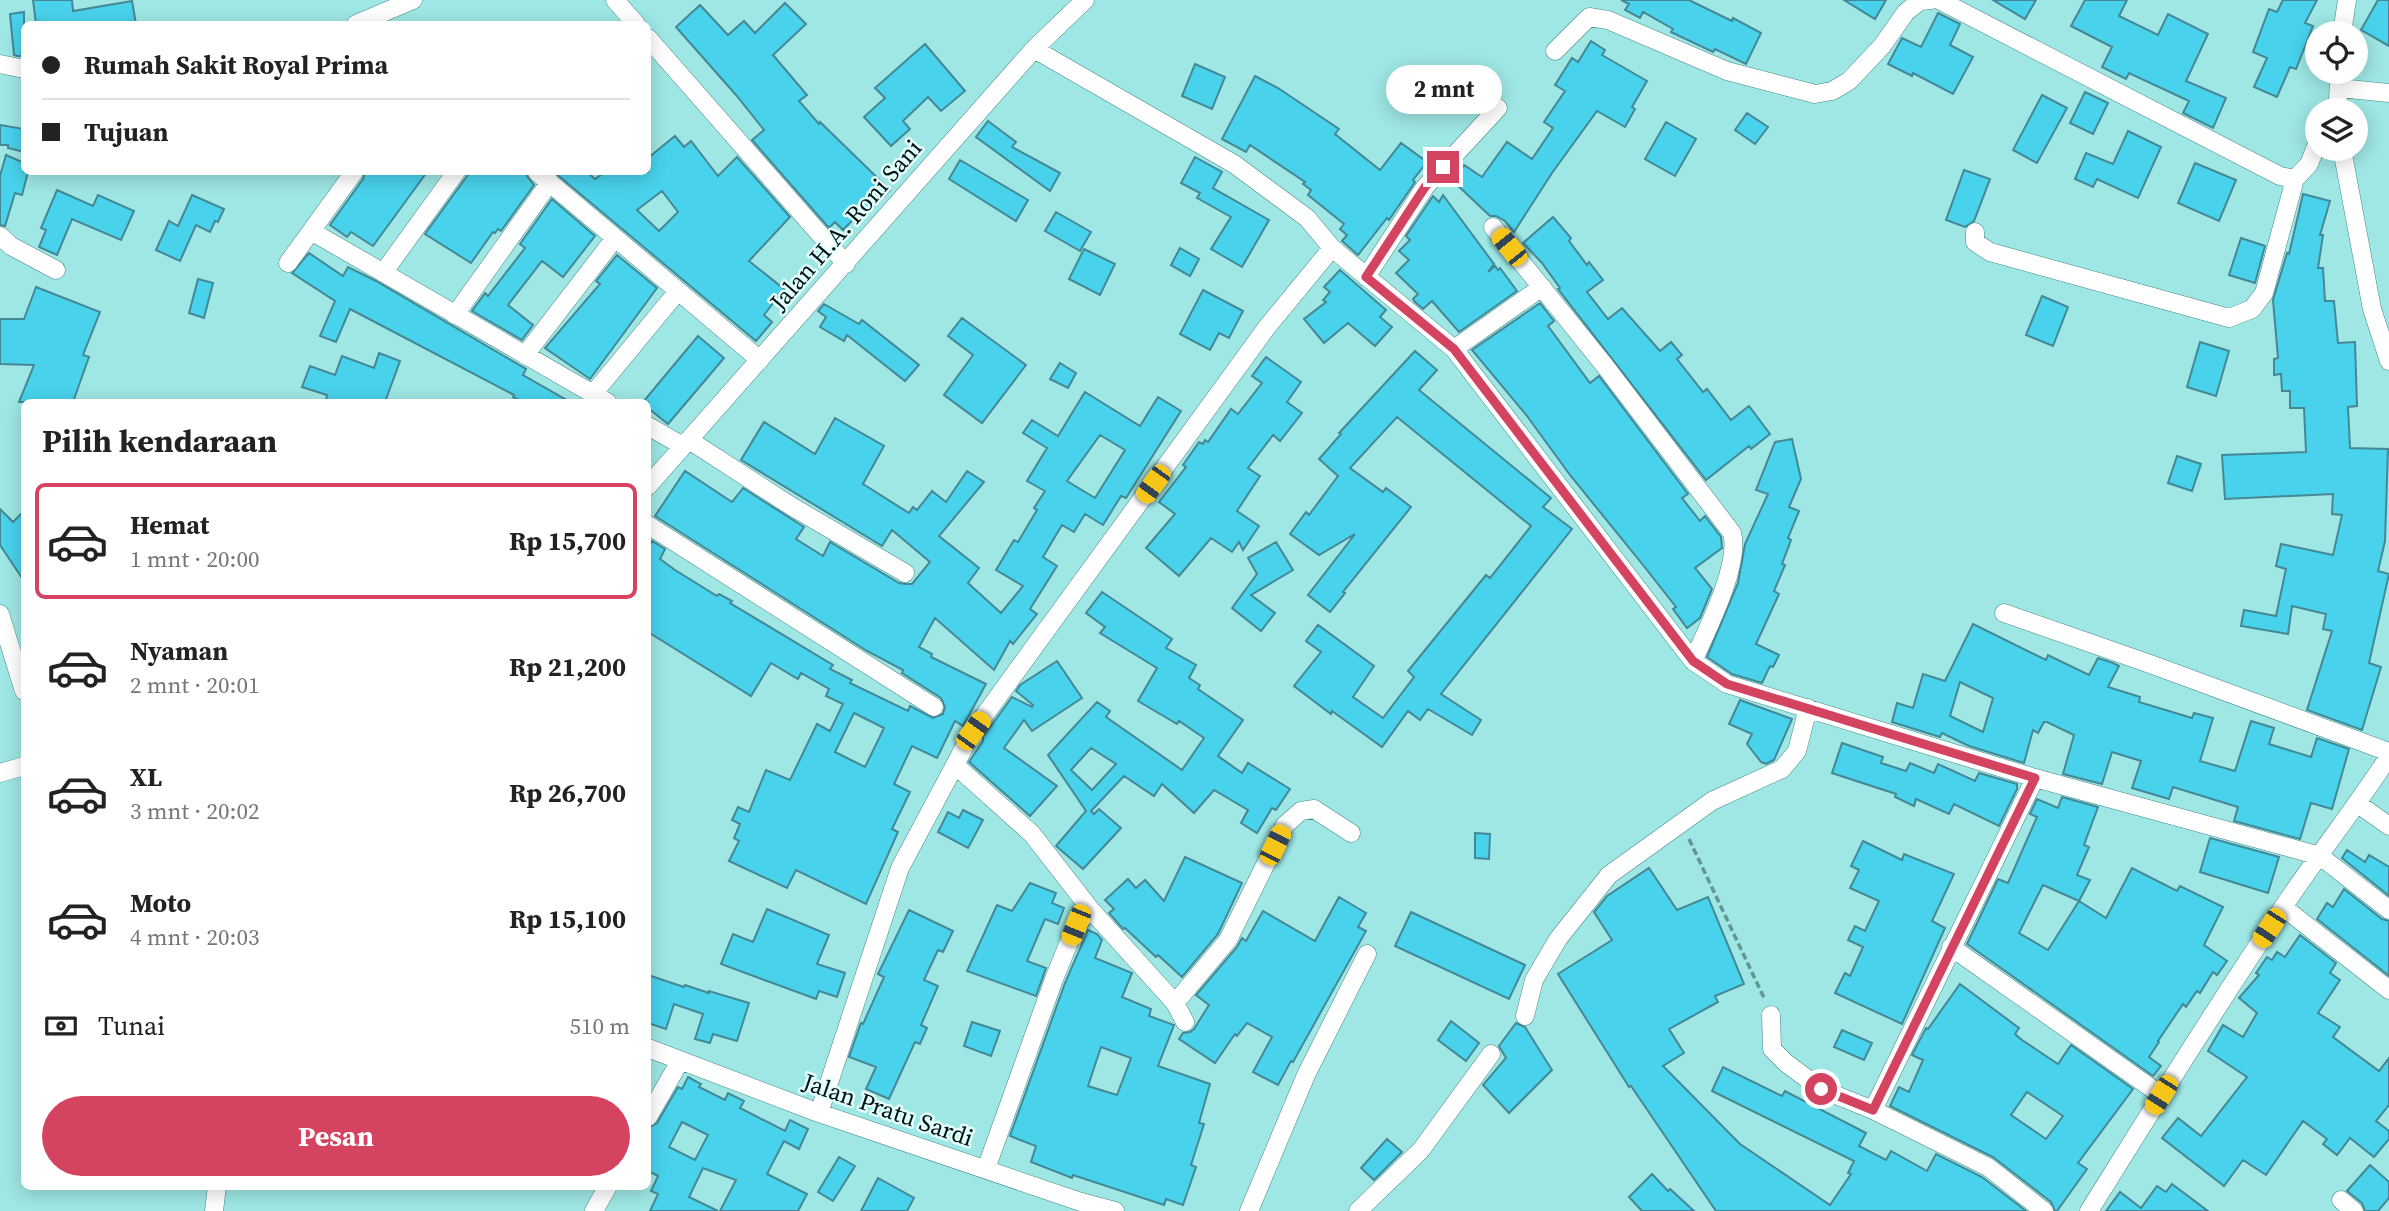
<!DOCTYPE html>
<html lang="id">
<meta charset="utf-8">
<style>
body{margin:0;font-family:"Source Serif 4",serif;background:#f6f6f6;color:#222;height:100vh;display:flex;flex-direction:column;font-size:26px;white-space:nowrap}
*{box-sizing:border-box;margin:0}
p{font-size:23px;color:#767676}
.icon{flex:none;width:38px;height:38px;fill:none;stroke:currentColor;stroke-width:2;stroke-linecap:round;stroke-linejoin:round}
.map{position:relative;flex:1;overflow:hidden}
.details{position:absolute;left:21px;top:399px;width:630px;height:791px;display:flex;flex-direction:column;background:#fff;border-radius:10px;box-shadow:0 4px 18px #0003}
.details>*{flex:none}
.top-card{position:absolute;left:21px;top:21px;width:630px;height:154px;border-radius:10px;box-shadow:0 4px 18px #0003;display:grid;align-content:center;height:154px;padding:0 21px;background:#fff}
.fabs{position:absolute;left:2305px;top:21px;display:grid;gap:14px}
.fabs a{display:grid;place-items:center;width:63px;height:63px;border-radius:50%;background:#fff;box-shadow:0 4px 18px #0003;font-size:35px}
.end{position:absolute;width:32px;height:32px;margin:-16px;border:9px solid #d44461;background:#fff;box-shadow:0 0 0 4px #fff}
.from{border-radius:50%}
.bubble{position:absolute;height:49px;border-radius:24px;background:#fff;box-shadow:0 4px 18px #0003;font-size:23px;font-weight:700;line-height:49px;text-align:center}
.car{position:absolute;width:21px;height:42px;margin:-21px -10px;border-radius:9px;box-shadow:0 0 5px 2px #0007;background:linear-gradient(#f5c518 24%,#345 0 40%,#f5c518 0 76%,#345 0 86%,#f5c518 0)}
.top-card b{display:flex;align-items:center;gap:24px;height:66px;font-size:26px}
.top-card b+b{border-top:2px solid #e0e0e0}
.top-card i{width:18px;height:18px;background:#222}
ul{padding:0;list-style:none}
li{display:flex;align-items:center;gap:21px;height:116px;margin:0 14px 10px;padding:0 7px;border:4px solid transparent;border-radius:10px}
li div{flex:1}
li b{display:block;font-size:26px}
li em{font-style:normal;font-weight:700}
li.active{border-color:#d44461}
li>.icon{width:63px;height:63px;stroke-width:1.5}
h2{padding:0 21px;font-size:32px;line-height:84px}
.pay{display:flex;align-items:center;gap:18px;height:77px;padding:0 21px;font-size:26px}
.pay p{margin-inline-start:auto}
.cta{display:flex;gap:14px;margin-top:auto;padding:14px 21px}
.cta a{flex:1;height:80px;border-radius:42px;background:#d44461;color:#fff;font-size:28px;font-weight:700;line-height:80px;text-align:center}
.map>svg:first-child{display:block}
.building{fill:#48d2ec;stroke:#448896;stroke-width:2;fill-rule:evenodd}
.lines{fill:none;stroke-linecap:round;stroke-linejoin:round}
.minor-casing{stroke:#428987;stroke-width:19}
.path{stroke:#629694;stroke-width:3.5;stroke-dasharray:7 3.5;stroke-linecap:butt}
.minor{stroke:#fff;stroke-width:18}
.route{stroke:#d44461;stroke-width:9}
.labels{text-anchor:middle;stroke-width:5;stroke-linejoin:round;paint-order:stroke}
.street-label{font-size:24px;fill:#001212;stroke:#e3fffd}
</style>
<div class="map">
<svg width="2389" height="1211" viewBox="0 0 2389 1211">
<rect width="100%" height="100%" fill="#9ee7e4"/>
<path class="building" d="M33,0H72L73,11L132,1L136,24H36Z
M1621,0H1689L1732,21L1733,18L1761,33L1746,64L1715,49L1713,52L1671,32L1673,29L1643,12L1640,18L1625,10L1629,4Z
M1844,0H1886L1875,19Z
M1993,0H2036L2025,19Z
M2085,0H2127L2119,16L2158,35L2168,14L2208,34L2186,81L2226,98L2213,128L2183,113L2189,101L2129,73L2126,79L2102,67L2112,47L2071,26Z
M2283,0H2317L2305,23L2313,26L2296,69L2290,67L2277,97L2254,87L2267,58L2253,52L2269,9L2277,12Z
M2378,0H2389V46L2361,30Z
M785,3L806,24L773,55L807,95L799,101L819,124L820,122L890,190L868,212L864,208L843,230L835,222L829,228L752,140L764,130L736,95L676,27L700,5L728,35L744,21L755,33Z
M24,12V56H17L14,55L10,14Z
M1938,13L1960,24L1950,45L1973,57L1953,94L1913,73L1912,76L1888,64L1902,38L1921,47Z
M1591,41L1605,50L1602,55L1647,81L1632,107L1635,109L1625,127L1597,111L1552,173L1514,232L1505,221L1496,216H1490L1453,181L1464,165L1482,177L1507,142L1532,159L1553,128L1544,122L1565,91L1555,85L1572,58L1578,62Z
M925,44L965,91L941,111L928,97L903,121L910,129L891,146L864,117L885,98L875,88Z
M1195,64L1225,77L1212,109L1182,96Z
M1255,76L1278,88L1339,129L1335,134L1380,170L1401,143L1427,162L1413,180L1415,182L1389,220L1387,218L1358,255L1342,241L1347,235L1340,229L1344,224L1308,195L1311,190L1303,184L1305,182L1250,145L1246,152L1222,139Z
M2085,92L2108,103L2093,134L2070,123Z
M2042,95L2067,108L2037,163L2013,150Z
M1747,113L1768,127L1755,144L1735,130Z
M988,121L1016,142L1012,147L1060,173L1050,191L976,137Z
M1666,122L1696,139L1675,176L1645,159Z
M0,125L24,129V152L8,148V145H0Z
M2128,131L2161,147L2138,198L2097,179L2093,187L2075,179L2086,153L2113,164Z
M675,136L684,147L691,141L718,176L737,157L790,217L749,261L784,289L764,315L772,322L756,341L554,172H587L595,179L605,172H648V158ZM662,191L678,212L659,231L637,210Z
M6,155L24,163V172H28L22,195L15,193L5,226L0,225V176Z
M1195,157L1222,172L1213,188L1269,220L1242,267L1211,249L1231,217L1197,198L1200,193L1181,183Z
M960,160L1028,200L1016,221L949,179Z
M2195,163L2236,180L2219,221L2178,203Z
M1964,170L1990,179L1974,221L1965,227L1946,220Z
M365,172H427L373,246L351,232L347,237L330,225L363,179Z
M470,172H526L527,176L534,185L501,231L498,229L495,233L493,232L471,263L425,234Z
M57,190L93,206L98,195L134,211L121,240L72,219L57,255L39,247L46,230L41,228Z
M2303,194L2330,201L2320,235H2323L2318,268H2323L2325,301H2334L2338,343L2355,342L2357,406L2348,407L2350,448L2388,449L2385,541L2378,571L2389,574L2369,663L2381,667L2362,730L2307,710L2332,631L2323,629L2326,614L2292,606L2288,634L2241,626L2244,610L2276,616L2286,569L2276,566L2281,544L2333,555L2342,515L2332,514L2333,494L2225,499L2222,455L2306,452L2304,408H2290V391H2282L2281,374L2274,375V359L2278,358L2273,300L2287,253L2289,254Z
M192,195L224,209L218,222L215,221L210,232L196,225L180,261L156,250L169,221L178,226Z
M1443,195L1494,264L1488,272L1495,266L1498,270L1500,268L1517,291L1459,332L1432,301L1423,309L1415,302L1413,299L1418,294L1396,273L1409,260L1399,251L1410,240L1406,236L1433,196L1439,202Z
M552,199L595,236L563,277L542,261L508,305L533,325L522,340L472,311L485,293L488,296L525,248L520,244Z
M1056,212L1091,232L1080,251L1045,231Z
M1553,217L1571,238L1569,241L1587,265L1589,262L1603,280L1587,292L1608,319L1622,308L1660,351L1671,342L1682,355L1677,359L1703,392L1707,389L1731,420L1749,406L1770,434L1751,449L1749,446L1706,480L1558,289L1560,288L1542,263L1523,243Z
M2241,238L2265,246L2255,283L2229,275Z
M1180,248L1199,259L1190,276L1171,265Z
M1084,249L1115,264L1100,295L1069,279Z
M309,253L343,276L348,267L376,281L526,369L523,375L570,402H523L513,397L514,395L350,309L336,342L320,336L335,301L292,273Z
M617,255L657,288L590,379L545,348L600,284L596,281Z
M1340,270L1386,310L1380,317L1392,327L1375,346L1348,323L1324,343L1304,319L1326,302L1323,300L1330,292L1324,287Z
M198,279L213,283L204,318L189,313Z
M36,287L100,312L83,355L89,357L73,402H19L34,365L0,364V319H24Z
M1203,290L1243,311L1229,338L1219,333L1210,350L1180,334Z
M2042,296L2068,307L2053,346L2026,335Z
M1540,303L1554,321L1548,326L1590,383L1599,376L1688,494L1682,498L1700,521L1705,516L1721,537L1722,548L1695,568L1712,589L1700,618L1687,628L1673,609L1676,607L1643,565L1570,475L1527,416L1472,350Z
M824,304L859,324L862,320L919,365L905,381L847,335L844,341L820,327L826,317L818,311Z
M962,318L1026,365L982,423L944,395L973,355L948,336Z
M698,336L724,358L668,424L648,408V402H643Z
M2200,342L2229,351L2216,396L2187,387Z
M1415,351L1437,370L1419,390L1551,498L1543,507L1572,529L1441,694L1481,720L1472,735L1428,709L1420,720L1408,711L1382,747L1332,711L1331,714L1294,686L1321,652L1306,641L1318,625L1374,666L1353,697L1383,718L1414,677L1408,671L1486,575L1490,578L1531,526L1397,417L1350,468L1383,492L1386,488L1411,507L1343,592L1345,593L1330,612L1308,595L1355,534L1319,555L1290,534L1306,512L1309,515L1338,476L1319,459L1341,434L1339,433Z
M379,353L400,361L385,402H334L326,400L327,395L302,387L310,366L335,375L342,356L374,368Z
M1266,357L1301,382L1287,402L1302,413L1280,441L1273,435L1248,468L1260,476L1237,511L1259,526L1243,550L1239,542L1232,552L1211,538L1179,576L1146,548L1175,514L1159,502L1186,467L1183,465L1199,442L1203,444L1205,440L1208,442L1231,409L1238,414L1262,383L1252,376Z
M1060,363L1076,373L1068,388L1050,379Z
M1085,392L1140,426L1158,397L1181,411L1126,498L1121,496L1103,525L1085,514L1074,532L1062,525L1043,557L1057,566L1030,609L1037,614L1013,644L1010,641L994,670L935,618L919,647L932,654L931,657L986,684L963,726L955,721L937,758L912,746L894,784L910,792L892,829L898,832L866,904L796,870L787,888L729,861L739,841L734,838L740,824L732,820L738,807L749,812L766,770L790,780L817,724L830,731L843,704L826,696L829,689L801,673L798,679L771,663L751,696L648,632V549L652,541L665,549L660,559L675,570L717,596L719,594L732,601L730,603L833,665L830,669L852,680L850,683L908,711L910,706L933,718L943,714L945,707L941,698L902,673L903,670L867,651L655,516L685,471L732,502L743,488L804,527L796,539L823,556L830,542L899,583L906,584H912L930,562L892,530L882,546L741,460L764,422L815,454L835,418L884,446L863,484L909,513L913,507L917,510L932,491L946,502L967,471L984,482L939,536L979,568L968,583L1001,613L1023,586L996,570L1014,540L1018,542L1037,510L1034,508L1045,491L1027,481L1047,448L1023,433L1032,420L1058,436ZM1100,435L1125,450L1095,498L1067,481ZM854,713L884,728L865,767L835,752Z
M1792,439L1801,479L1789,507L1799,511L1788,538L1791,540L1782,564L1785,565L1774,591L1779,594L1756,644L1779,655L1773,667L1770,666L1762,683L1732,674L1707,657L1738,583L1745,544L1768,494L1756,490L1775,442Z
M2177,456L2201,464L2192,491L2168,483Z
M0,509L13,522L24,511V581L0,545Z
M1276,542L1293,570L1251,595L1275,613L1261,631L1232,608L1257,574L1248,558Z
M1102,592L1172,639L1166,648L1196,665L1189,678L1200,685L1198,689L1243,720L1218,756L1242,773L1248,763L1290,789L1276,810L1272,808L1257,833L1241,823L1248,810L1214,790L1194,813L1162,784L1154,796L1124,776L1091,811L1094,814L1099,809L1121,828L1083,869L1056,846L1086,811L1048,755L1097,702L1110,711L1106,717L1182,770L1204,738L1179,721L1177,724L1138,701L1157,668L1100,633L1105,627L1086,613ZM1091,748L1116,764L1092,790L1071,770Z
M1973,624L2046,660L2048,655L2089,675L2098,658L2113,663L2119,666L2108,687L2140,697L2139,702L2192,718L2194,713L2213,718L2200,761L2235,771L2251,721L2274,728L2269,744L2311,757L2317,738L2349,749L2332,809L2311,803L2300,839L2234,821L2238,807L2173,787L2169,799L2132,788L2141,761L2112,752L2102,784L2063,774L2074,735L2047,722H2044L2038,733L2033,730L2024,763L1969,746L1942,733L1940,737L1892,722L1897,703L1913,708L1923,674L1945,681ZM1960,682L1993,698L1983,732L1950,716Z
M1057,661L1082,698L1032,731L1024,720L1004,748L1057,786L1030,816L969,762L983,741V737L1012,697L1032,707L1033,705L1016,691L1020,685Z
M1740,700L1792,719L1774,760L1766,764L1761,762L1747,744L1752,734L1729,724Z
M1842,743L1883,757L1881,763L1906,771L1910,763L1934,773L1938,764L1975,781L1979,773L2017,784V789L1999,826L1954,804L1949,814L1916,799L1914,806L1895,797L1896,794L1832,773Z
M2062,797L2098,807L2084,845L2089,847L2077,875L2090,880L2079,901L2106,918L2132,868L2177,891L2180,886L2223,907L2204,945L2227,961L2217,975L2213,972L2200,993L2197,991L2186,1007L2183,1004L2158,1041L2159,1042L2149,1057L2161,1066L2153,1076L1967,944L1998,879L2008,883L2037,817L2030,814L2037,799L2058,808ZM2043,885L2079,901L2048,950L2019,933Z
M963,810L983,820L968,848L938,832L948,812L959,818Z
M1475,833L1490,834L1489,859L1475,858Z
M2210,838L2279,857L2268,893L2200,872Z
M1863,841L1902,860L1904,854L1954,874L1932,921L1945,928L1902,1024L1835,993L1845,973L1850,976L1863,947L1848,940L1855,926L1865,931L1879,901L1850,888L1859,870L1851,866Z
M2347,850L2365,862L2369,855L2389,867V896L2342,858Z
M1185,857L1242,883L1218,934L1182,977L1158,955L1156,957L1125,928L1123,929L1109,913L1114,909L1105,900L1128,879L1136,888L1145,880L1164,901Z
M1649,868L1677,910L1708,897L1744,984L1715,996L1718,1002L1669,1029L1684,1053L1663,1066L1740,1144L1830,1205L1851,1174L1848,1173L1854,1161L1712,1091L1723,1067L1782,1096L1785,1091L1866,1133L1859,1146L1886,1160L1891,1151L1927,1171L1936,1154L1982,1177L2026,1211H1716L1631,1086L1629,1087L1558,974L1612,940L1594,912L1607,896Z
M1030,883L1056,893L1052,903L1064,908L1058,924L1045,919L1027,961L1046,968L1036,996L967,971L997,905L1012,911Z
M2344,889L2382,919L2389,921V976L2317,919L2327,903L2333,907Z
M1339,897L1366,913L1358,927L1366,931L1293,1062L1291,1061L1278,1085L1253,1072L1272,1037L1247,1023L1237,1036L1235,1034L1215,1063L1179,1039L1183,1033L1190,1032L1194,1029L1209,1005L1196,995L1237,947L1242,938L1246,941L1263,911L1315,941Z
M767,909L829,935L817,964L845,973L837,997L819,991L816,999L721,964L733,934L753,942Z
M909,910L953,931L943,952L938,950L924,980L938,986L921,1025L927,1028L920,1044L915,1042L889,1099L866,1089L876,1067L849,1057L861,1023L863,1024L884,977L878,974Z
M1411,912L1525,965L1509,999L1395,946Z
M1088,930L1097,934L1102,940L1095,958L1132,973L1122,997L1151,1009L1149,1016L1174,1025L1158,1066L1210,1084L1199,1123L1204,1124L1191,1165L1196,1167L1183,1205L1166,1199L1164,1205L1073,1175L1072,1178L1031,1162L1036,1146L1010,1136L1065,983ZM1101,1047L1131,1058L1117,1095L1088,1086Z
M2300,935L2336,963L2330,973L2340,980L2318,1013L2340,1027L2333,1037L2379,1071L2389,1058V1105L2376,1121L2389,1131V1139L2374,1157L2350,1138L2337,1155L2323,1144L2327,1139L2303,1121L2266,1175L2243,1160L2224,1186L2162,1138L2178,1118L2201,1136L2247,1077L2208,1051L2223,1025L2243,1037L2257,1013L2239,998L2259,975L2256,973L2267,957L2272,960L2277,952L2285,957Z
M648,975L684,987L685,985L709,993V991L749,1003L737,1041L713,1034L710,1043L695,1039L703,1014L674,1004L666,1029L648,1023Z
M1960,984L2019,1028L2015,1034L2022,1040L2058,1064L2071,1045L2133,1089L2078,1163L2087,1169L2057,1211H2055L2051,1202L1993,1157L1890,1106L1899,1087L1909,1092L1923,1060L1912,1055L1926,1028L1928,1029ZM2027,1092L2063,1116L2046,1139L2011,1115Z
M1451,1021L1479,1043L1466,1061L1438,1040Z
M972,1022L1000,1031L991,1056L964,1046Z
M1516,1023L1525,1027L1552,1070L1509,1113L1483,1085L1506,1058L1499,1046Z
M1842,1030L1872,1043L1864,1060L1834,1047Z
M688,1077L701,1084L699,1087L725,1100L728,1093L744,1101L740,1108L785,1131L790,1120L808,1129L799,1149L784,1141L767,1174L807,1194L798,1211H720L736,1180L703,1168L689,1197L718,1211H650L658,1194L651,1191L658,1176L648,1171V1128L657,1123L678,1087L682,1089ZM682,1122L708,1135L695,1160L669,1147Z
M1387,1139L1402,1152L1374,1180L1361,1168Z
M839,1157L855,1166L833,1201L818,1192Z
M2370,1165L2389,1182V1198L2378,1211H2365L2362,1203L2347,1191Z
M1652,1174L1668,1191L1670,1189L1694,1211H1642L1629,1197Z
M878,1178L914,1198L907,1211H861Z
M2172,1184L2208,1211H2106L2120,1192L2141,1208L2157,1186L2166,1192Z"/>
<g class="lines">
<g class="minor-casing">
<path id="minor" d="M615,0L636,24
M1939,0L2280,176L2295,179L2309,164L2317,144
M356,24L413,0
M2342,33L2347,0
M648,38L846,264
M1034,49L1234,164L1307,218L1332,248L1454,349L1693,661L1727,684L2035,778L2320,856L2389,910
M1555,51L1589,17L1608,20L1727,71L1815,94L1832,91L1849,81L1882,46L1906,12L1920,1L1931,0
M0,64L24,69
M2339,88L2389,93
M2337,110L2340,72
M2342,149L2372,309L2389,361
M537,172L760,360
M1493,227L1605,366L1732,533C1741,564 1706,632 1693,661
M311,231L607,402
M1975,232V242L1990,252L2229,318L2252,309L2264,293L2295,179
M0,236L11,246L56,270
M288,263L354,172
M383,273L456,172
M1366,277L1425,187L1498,108
M455,315L550,182
M1454,349L1542,287
M525,355L615,238
M593,394L678,291
M648,426L683,446
M689,440L791,506L905,573
M648,486L1034,49L1085,0
M648,525L934,707
M2004,613L2153,665L2389,752
M0,614L24,691
M955,765L1032,834L1091,910L1175,1003L1185,1022
M0,773L24,766
M2358,804L2389,826
M2283,907L2389,990
M1951,947L2161,1095
M1175,1003L1228,940L1285,825L1301,811L1314,809L1351,833
M1771,1015L1772,1049L1786,1063L1821,1089L1873,1110L1988,1167L2044,1211
M1525,1016L1534,980L1558,939L1609,875L1712,801L1782,769L1797,751L1808,708
M648,1048L819,1113L1081,1202L1115,1211
M1873,1110L2035,778
M819,1113L900,868L973,731L1267,327L1332,248
M648,1117L680,1061
M986,1169L1054,979L1076,925L1091,910
M2341,1200L2354,1211
M214,1211L217,1186
M594,1211L608,1186
M1249,1211L1306,1075L1367,954
M1358,1211L1421,1150L1491,1054
M2089,1211C2152,1110 2215,1008 2282,909C2316,857 2355,809 2389,756"/>
</g>
<path class="path" d="M1689,839L1765,1000"/>
<use href="#minor" class="minor"/>
</g>
<g class="lines">
<path class="route" d="M1443,167L1425,187L1366,277L1454,349L1693,661L1727,684L2035,778L1873,1110L1821,1089"/>
</g>
<g class="labels">
<g class="street-label">
<text transform="translate(846 225) rotate(-49)" y="8">Jalan H.A. Roni Sani</text>
<text transform="translate(888 1110) rotate(19)" y="8">Jalan Pratu Sardi</text>
</g>
</g>
</svg>
<div class="fabs">
<a><svg class="icon" aria-label="locate" viewBox="0 0 24 24"><circle cx="12" cy="12" r="6"/><path d="M12 2v4M12 18v4M2 12h4M18 12h4"/></svg></a>
<a><svg class="icon" aria-label="layers" viewBox="0 0 24 24"><path d="M12 4l9 5-9 5-9-5zM3 14l9 5 9-5"/></svg></a>
</div>
<i class="end from" style="left:1821px;top:1089px"></i>
<i class="end" style="left:1443px;top:167px"></i>
<div class="bubble" style="left:1386px;top:65px;width:116px">2 mnt</div>
<i class="car" style="left:1509px;top:247px;rotate:321deg"></i>
<i class="car" style="left:1153px;top:484px;rotate:216deg"></i>
<i class="car" style="left:973px;top:731px;rotate:36deg"></i>
<i class="car" style="left:1275px;top:845px;rotate:26deg"></i>
<i class="car" style="left:1076px;top:925px;rotate:202deg"></i>
<i class="car" style="left:2269px;top:928px;rotate:213deg"></i>
<i class="car" style="left:2161px;top:1095px;rotate:212deg"></i>
<div class="top-card">
<b><i class="from"></i>Rumah Sakit Royal Prima</b>
<b><i></i>Tujuan</b>
</div>
<section class="details">
<h2>Pilih kendaraan</h2>
<ul>
<li class="active"><svg class="icon" aria-label="car" viewBox="0 0 24 24"><path d="M5 17H2v-5l4-1 3-4h7l3 4 3 1v5h-3M9 17h6M6 11h13"/><circle cx="7" cy="17" r="2"/><circle cx="17" cy="17" r="2"/></svg><div><b>Hemat</b><p>1 mnt · 20:00</p></div><em>Rp 15,700</em></li>
<li><svg class="icon" aria-label="car" viewBox="0 0 24 24"><path d="M5 17H2v-5l4-1 3-4h7l3 4 3 1v5h-3M9 17h6M6 11h13"/><circle cx="7" cy="17" r="2"/><circle cx="17" cy="17" r="2"/></svg><div><b>Nyaman</b><p>2 mnt · 20:01</p></div><em>Rp 21,200</em></li>
<li><svg class="icon" aria-label="car" viewBox="0 0 24 24"><path d="M5 17H2v-5l4-1 3-4h7l3 4 3 1v5h-3M9 17h6M6 11h13"/><circle cx="7" cy="17" r="2"/><circle cx="17" cy="17" r="2"/></svg><div><b>XL</b><p>3 mnt · 20:02</p></div><em>Rp 26,700</em></li>
<li><svg class="icon" aria-label="car" viewBox="0 0 24 24"><path d="M5 17H2v-5l4-1 3-4h7l3 4 3 1v5h-3M9 17h6M6 11h13"/><circle cx="7" cy="17" r="2"/><circle cx="17" cy="17" r="2"/></svg><div><b>Moto</b><p>4 mnt · 20:03</p></div><em>Rp 15,100</em></li>
</ul>
<div class="pay"><svg class="icon" aria-label="cash" viewBox="0 0 24 24"><path d="M3 7h18v10H3z"/><circle cx="12" cy="12" r="2"/></svg>Tunai<p>510 m</p></div>
<div class="cta"><a>Pesan</a></div>
</section>
</div>
